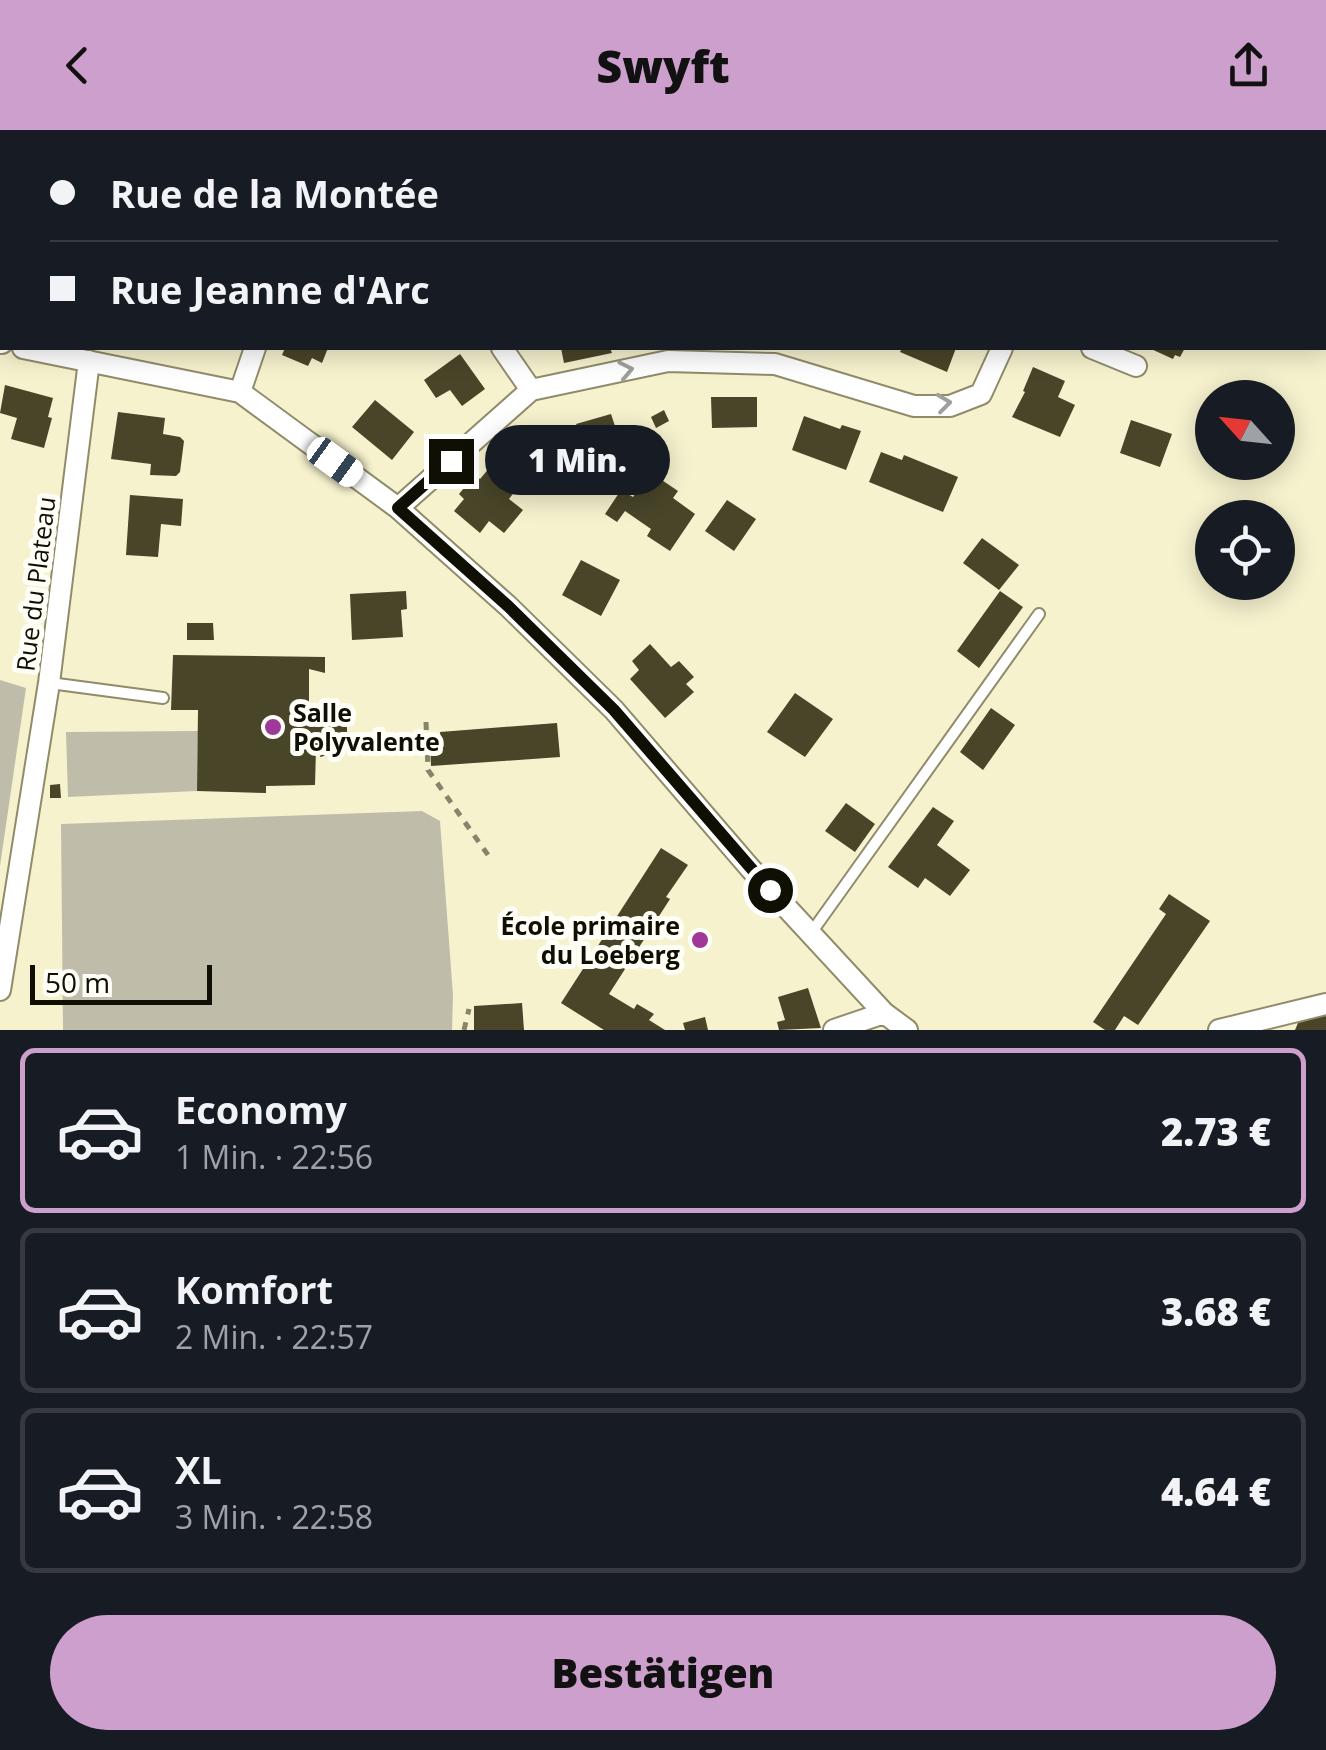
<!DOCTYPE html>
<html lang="de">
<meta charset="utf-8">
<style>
body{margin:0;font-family:"Open Sans",sans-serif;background:#242831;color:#f1f3f6;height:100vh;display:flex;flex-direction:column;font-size:38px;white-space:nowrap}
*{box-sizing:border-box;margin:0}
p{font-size:32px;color:#9ea1a6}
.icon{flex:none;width:55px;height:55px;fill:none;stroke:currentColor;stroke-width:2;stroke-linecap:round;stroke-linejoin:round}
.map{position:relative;height:900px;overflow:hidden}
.panel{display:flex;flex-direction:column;background:#171b24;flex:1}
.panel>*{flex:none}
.guide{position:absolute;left:0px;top:0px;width:1328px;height:220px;box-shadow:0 5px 25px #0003;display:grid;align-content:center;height:220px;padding:0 50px;background:#171b24}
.needle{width:65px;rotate:297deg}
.tools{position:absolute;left:1195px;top:250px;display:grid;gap:20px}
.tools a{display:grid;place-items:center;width:100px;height:100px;border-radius:50%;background:#171b24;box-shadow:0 5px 25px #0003;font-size:50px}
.scale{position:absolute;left:30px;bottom:25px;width:182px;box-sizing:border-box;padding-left:10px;border:5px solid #100f04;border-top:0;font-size:28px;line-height:35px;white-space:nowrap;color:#100f04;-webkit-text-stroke:8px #fffef7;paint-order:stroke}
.end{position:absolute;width:45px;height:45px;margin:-22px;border:12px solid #100f04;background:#fff;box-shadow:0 0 0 5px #fff}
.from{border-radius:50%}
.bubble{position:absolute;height:70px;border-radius:35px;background:#171b24;box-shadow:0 5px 25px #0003;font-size:32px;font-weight:800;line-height:70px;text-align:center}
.car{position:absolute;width:30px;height:60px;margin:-30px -15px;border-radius:12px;box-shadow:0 0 8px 2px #0007;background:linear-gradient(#fff 24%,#345 0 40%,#fff 0 76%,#345 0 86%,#fff 0)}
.guide b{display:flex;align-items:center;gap:35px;height:95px;font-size:38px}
.guide b+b{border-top:2px solid #363941}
.guide i{width:25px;height:25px;background:#f1f3f6}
ul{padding:18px 0 0;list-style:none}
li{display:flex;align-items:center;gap:30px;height:165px;margin:0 20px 15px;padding:0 30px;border:5px solid #363941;border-radius:15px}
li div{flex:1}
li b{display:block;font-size:38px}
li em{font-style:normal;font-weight:800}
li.active{border-color:#cd9fcd}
li>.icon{width:90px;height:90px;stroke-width:1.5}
.cta{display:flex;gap:20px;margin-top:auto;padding:20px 50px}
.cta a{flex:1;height:115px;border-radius:60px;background:#cd9fcd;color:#111;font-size:40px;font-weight:800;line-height:115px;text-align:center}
header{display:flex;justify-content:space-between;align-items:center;height:130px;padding:0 50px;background:#cd9fcd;color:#111;font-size:45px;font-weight:800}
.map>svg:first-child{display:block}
.green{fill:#bfbdaa}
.building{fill:#484529}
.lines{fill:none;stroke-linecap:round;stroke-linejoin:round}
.lane-casing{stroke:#908c6b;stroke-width:14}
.street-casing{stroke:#908c6b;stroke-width:24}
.path{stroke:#87846c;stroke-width:5;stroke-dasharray:8 8;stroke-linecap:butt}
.lane{stroke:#fff;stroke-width:10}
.street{stroke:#fff;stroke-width:20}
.oneway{stroke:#9f9f9b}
.route{stroke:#100f04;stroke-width:12}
.poi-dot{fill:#a0389a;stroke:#fffef7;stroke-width:4}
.labels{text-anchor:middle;stroke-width:10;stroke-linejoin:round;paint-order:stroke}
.street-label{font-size:25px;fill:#100f04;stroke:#fffef7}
.poi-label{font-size:25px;font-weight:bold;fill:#100f04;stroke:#fffef7;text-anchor:start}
</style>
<header><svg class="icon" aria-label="back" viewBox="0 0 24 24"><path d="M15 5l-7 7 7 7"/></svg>Swyft<svg class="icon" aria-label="share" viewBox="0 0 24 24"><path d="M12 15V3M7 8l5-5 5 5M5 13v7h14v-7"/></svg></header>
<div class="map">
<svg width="1326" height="900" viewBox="0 0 1326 900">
<rect width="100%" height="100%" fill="#f6f2ce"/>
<path class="green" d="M0,550L26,558L0,736Z
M198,601L197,661L68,667L66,602Z
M422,681L440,691L453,865L452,900H63L61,694Z"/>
<path class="building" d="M285,218H328L322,233L312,228L308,236L282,225Z
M561,218H610L612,223L564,233Z
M902,218H956L947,242L900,222Z
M1149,218H1185L1180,227L1175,225L1173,229Z
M460,224L485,259L462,276L450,260L436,268L424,250Z
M1033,237L1065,251L1058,267L1075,275L1060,307L1012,287L1025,262L1023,261Z
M5,255L53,268L48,287L52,288L44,318L11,309L17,288L0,283Z
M711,267H757V297L712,298Z
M375,270L414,302L392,330L352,297Z
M664,280L669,291L656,298L651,287Z
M118,282L165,288L163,304L180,307L184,311L180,342L176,346L150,345L151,334L111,329Z
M611,284L622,317L604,323L600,311L587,315L590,327L602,324L607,339L576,348L566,314L571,312L568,302L578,299L576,294Z
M804,286L840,299L842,295L861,301L846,340L792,320Z
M1131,290L1172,304L1160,337L1120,323Z
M529,310L544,322L529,341L509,323Z
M881,322L902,330L904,325L958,347L943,382L869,352Z
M491,336L518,357L509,369L523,380L504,403L489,391L480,403L454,381L464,369L459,364L475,345L480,349Z
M650,342L678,361L673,368L695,384L670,421L647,406L651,399L625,381L617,392L605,384L621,360L633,367Z
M130,365L183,369L181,396L161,394L158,427L126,425Z
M727,370L756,389L734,421L705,401Z
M982,408L1019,435L999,460L963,433Z
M581,430L620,450L601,486L562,465Z
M406,461L407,479L401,480L403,507L352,510L350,464Z
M1000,461L1023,477L979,538L957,521Z
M187,493H213L214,510H187Z
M650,514L671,537L679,531L694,547L686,554L694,562L665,588L630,549L639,540L632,531Z
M173,525L325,527V543L309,539V586L350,581L353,593H347V616L340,622L320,627V619H316L315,655L266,656V663L197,661L198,580H171Z
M795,563L833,589L805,627L767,602Z
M991,578L1015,595L983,640L960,622Z
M557,593L560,627L431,636L430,613L441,612L440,602Z
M60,654L61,668H50V655Z
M846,673L875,694L855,722L825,701Z
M933,677L954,691L937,715L970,740L950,766L925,748L918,758L888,737Z
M661,718L688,735L666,767L670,769L609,864L634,879L637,874L654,884L649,890L665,900H604L561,873Z
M1169,764L1210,791L1138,895L1124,886L1115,900H1105L1093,892L1166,784L1159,779Z
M808,858L821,898L779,900L777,892L785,890L778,867Z
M522,873L524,900H474V876Z
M1326,885V900H1295L1298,893Z
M705,887L708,900H685L683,893Z"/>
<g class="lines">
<g class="lane-casing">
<path id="lane" d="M50,553L163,568
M811,803L1039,484"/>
</g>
<g class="street-casing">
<path id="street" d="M208,0L209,2
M1279,0L1282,2
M343,2L344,0
M1325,35L1326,36
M0,213H2
M23,218L240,262L398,378L508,476L614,580L750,738L884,883L907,900
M502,218L531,260
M1092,218L1136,236
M240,262L255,218
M398,378L531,260L668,231L775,234L914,276H950L981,264L1002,218
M0,860L49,553L89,231
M834,900L884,883
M1219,900L1326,874"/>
</g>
<path class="path" d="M426,592L428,640L488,725
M464,900L469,879"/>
<use href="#lane" class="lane"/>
<use href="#street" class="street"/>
</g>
<defs><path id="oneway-chevron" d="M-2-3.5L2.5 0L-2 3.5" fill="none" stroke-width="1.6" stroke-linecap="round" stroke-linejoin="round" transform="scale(2.5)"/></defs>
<g class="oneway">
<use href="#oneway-chevron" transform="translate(626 240) rotate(-12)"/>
<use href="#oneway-chevron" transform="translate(944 273) rotate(-7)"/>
</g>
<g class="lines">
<path class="route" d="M451,331L398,378L508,476L614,580L770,760"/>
</g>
<g class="poi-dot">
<circle cx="273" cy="597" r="10"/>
<circle cx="700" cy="810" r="10"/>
</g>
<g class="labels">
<g class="street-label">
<text transform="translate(36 454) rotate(-83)" y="9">Rue du Plateau</text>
</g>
<g class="poi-label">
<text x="293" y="592">Salle<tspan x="293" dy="29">Polyvalente</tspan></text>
<text x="680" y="805" text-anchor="end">École primaire<tspan x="680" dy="29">du Loeberg</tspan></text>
</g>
</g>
</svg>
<div class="tools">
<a><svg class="needle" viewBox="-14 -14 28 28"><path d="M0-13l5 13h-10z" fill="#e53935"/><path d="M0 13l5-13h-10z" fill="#9ea1a6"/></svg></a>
<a><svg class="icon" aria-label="locate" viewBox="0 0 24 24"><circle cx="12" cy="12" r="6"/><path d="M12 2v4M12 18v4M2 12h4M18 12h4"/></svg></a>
</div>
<div class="scale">50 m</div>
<i class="end from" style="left:770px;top:760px"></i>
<i class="end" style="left:451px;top:331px"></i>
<div class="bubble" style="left:485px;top:295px;width:185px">1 Min.</div>
<i class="car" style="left:335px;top:332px;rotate:126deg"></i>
<div class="guide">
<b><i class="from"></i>Rue de la Montée</b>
<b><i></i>Rue Jeanne d'Arc</b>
</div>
</div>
<section class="panel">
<ul>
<li class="active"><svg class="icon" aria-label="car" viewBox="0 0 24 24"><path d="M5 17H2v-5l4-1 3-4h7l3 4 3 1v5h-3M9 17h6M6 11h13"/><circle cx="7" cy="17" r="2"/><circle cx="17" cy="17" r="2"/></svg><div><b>Economy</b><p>1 Min. · 22:56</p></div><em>2.73 €</em></li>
<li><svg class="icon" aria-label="car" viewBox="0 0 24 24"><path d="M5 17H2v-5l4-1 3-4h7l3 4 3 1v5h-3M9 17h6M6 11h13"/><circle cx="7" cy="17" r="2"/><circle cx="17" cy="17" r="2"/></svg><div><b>Komfort</b><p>2 Min. · 22:57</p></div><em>3.68 €</em></li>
<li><svg class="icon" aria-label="car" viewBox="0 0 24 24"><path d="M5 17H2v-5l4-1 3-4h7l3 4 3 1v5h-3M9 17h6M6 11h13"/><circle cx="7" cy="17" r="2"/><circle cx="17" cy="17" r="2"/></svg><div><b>XL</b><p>3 Min. · 22:58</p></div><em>4.64 €</em></li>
</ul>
<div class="cta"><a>Bestätigen</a></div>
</section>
